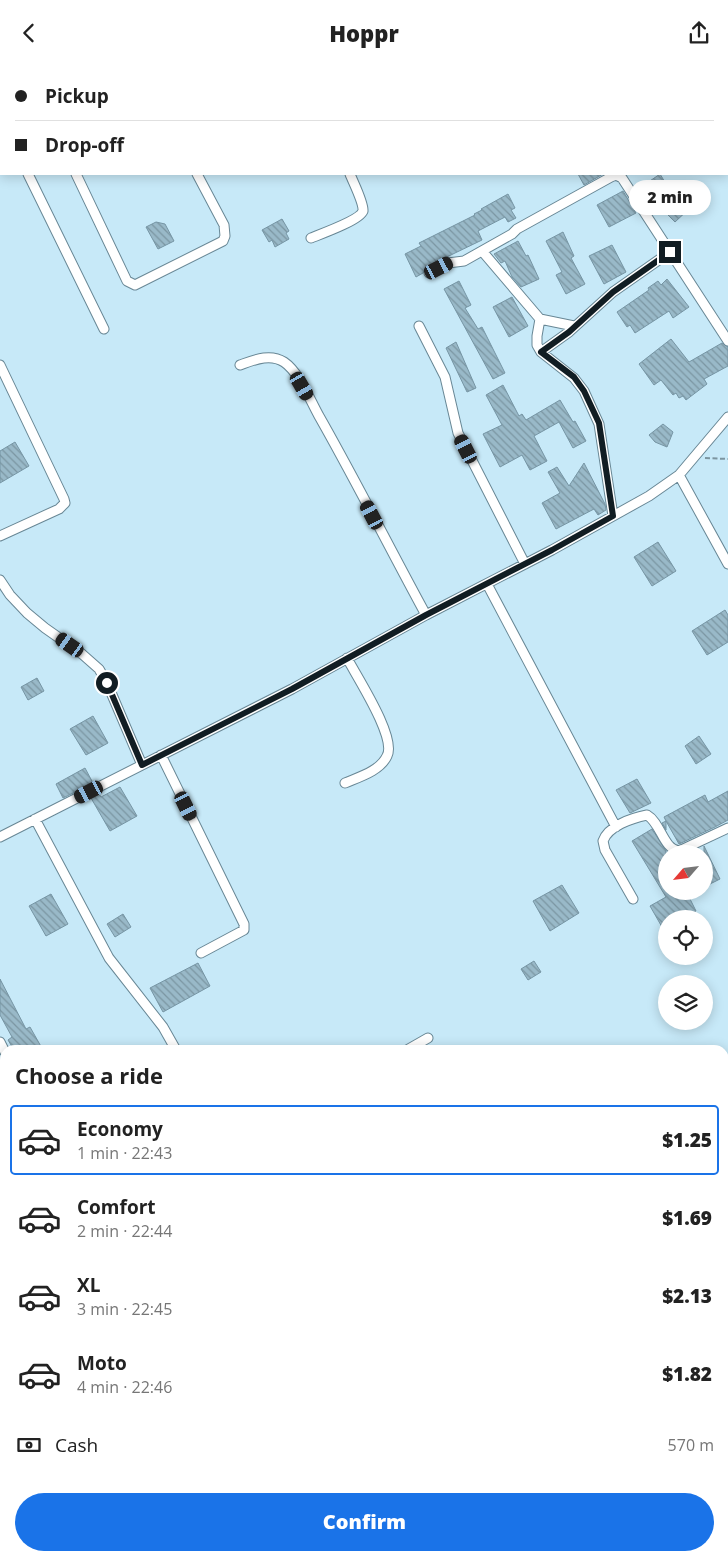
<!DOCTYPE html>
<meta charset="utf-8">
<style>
body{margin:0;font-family:"Open Sans",sans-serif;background:#f6f6f6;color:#222;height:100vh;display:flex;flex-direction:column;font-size:19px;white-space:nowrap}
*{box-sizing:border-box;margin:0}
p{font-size:16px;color:#767676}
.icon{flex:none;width:28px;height:28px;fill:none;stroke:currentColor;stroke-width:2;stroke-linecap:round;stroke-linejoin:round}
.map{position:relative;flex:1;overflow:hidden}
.side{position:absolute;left:0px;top:980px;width:729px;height:516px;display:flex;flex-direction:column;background:#fff;border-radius:15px 15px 0 0;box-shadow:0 2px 12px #0003}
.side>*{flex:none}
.guide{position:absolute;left:0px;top:0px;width:729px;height:110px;box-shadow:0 2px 12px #0003;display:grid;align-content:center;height:110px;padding:0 15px;background:#fff}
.needle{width:32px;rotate:242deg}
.controls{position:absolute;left:658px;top:780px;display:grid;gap:10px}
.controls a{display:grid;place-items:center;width:55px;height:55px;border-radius:50%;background:#fff;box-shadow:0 2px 12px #0003;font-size:25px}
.end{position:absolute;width:22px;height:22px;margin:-11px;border:6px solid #111d23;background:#fff;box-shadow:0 0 0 2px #fff}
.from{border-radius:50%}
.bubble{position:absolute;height:35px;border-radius:18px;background:#fff;box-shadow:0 2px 12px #0003;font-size:16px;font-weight:800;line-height:35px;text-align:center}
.car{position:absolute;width:15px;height:30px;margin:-15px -8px;border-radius:6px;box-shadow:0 0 4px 1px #0007;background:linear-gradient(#222 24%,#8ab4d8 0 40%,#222 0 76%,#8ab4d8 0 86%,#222 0)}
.guide b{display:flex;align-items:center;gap:18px;height:48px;font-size:19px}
.guide b+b{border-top:1px solid #e0e0e0}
.guide i{width:12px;height:12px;background:#222}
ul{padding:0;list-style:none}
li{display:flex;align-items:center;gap:15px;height:70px;margin:0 10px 8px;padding:0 5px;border:2px solid transparent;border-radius:5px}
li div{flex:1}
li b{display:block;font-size:19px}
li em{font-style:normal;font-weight:800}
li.selected{border-color:#1a73e8}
li>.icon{width:45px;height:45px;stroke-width:1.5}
h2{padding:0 15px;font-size:22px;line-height:60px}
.pay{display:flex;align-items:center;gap:12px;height:55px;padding:0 15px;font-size:19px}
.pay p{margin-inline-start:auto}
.button{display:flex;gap:10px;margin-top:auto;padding:10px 15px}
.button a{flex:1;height:58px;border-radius:30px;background:#1a73e8;color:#fff;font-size:20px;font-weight:800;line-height:58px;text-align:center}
header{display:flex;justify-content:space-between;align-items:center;height:65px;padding:0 15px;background:#fff;font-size:22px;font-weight:800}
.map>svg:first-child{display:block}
.building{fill:url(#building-back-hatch);stroke:#7695a4}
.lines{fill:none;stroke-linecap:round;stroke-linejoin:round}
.street-casing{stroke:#688795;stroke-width:11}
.path{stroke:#7c95a0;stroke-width:2;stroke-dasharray:5 2.5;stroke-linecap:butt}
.street{stroke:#fff;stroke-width:9}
.route{stroke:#111d23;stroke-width:6}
</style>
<header><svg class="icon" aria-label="back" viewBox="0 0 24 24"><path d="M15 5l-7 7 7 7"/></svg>Hoppr<svg class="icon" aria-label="share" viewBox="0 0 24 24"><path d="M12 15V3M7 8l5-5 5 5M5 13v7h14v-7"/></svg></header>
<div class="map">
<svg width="728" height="1496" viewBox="0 0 728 1496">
<defs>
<pattern id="building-back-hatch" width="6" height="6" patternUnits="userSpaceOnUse" patternTransform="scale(1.25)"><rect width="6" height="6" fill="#99b9c8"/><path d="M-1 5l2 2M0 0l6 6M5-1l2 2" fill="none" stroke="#7b96a2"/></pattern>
</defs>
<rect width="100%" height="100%" fill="#c7e9f8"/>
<path class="building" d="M578,109H603L584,120Z
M660,109L677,137L681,133L690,143L675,157L664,146L647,118Z
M623,126L636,148L609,162L597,140Z
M508,129L515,143L511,145L516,153L508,157L505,152L478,166L482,175L426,202L423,208L416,212L405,189L421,181L419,178L475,150L474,149L482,145L481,144Z
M282,154L289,166L286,168L289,174L275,182L272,175L269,177L262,165Z
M156,157L165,159L174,176L158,184L146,162Z
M563,167L574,191L571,193L585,219L566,229L556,210L562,207L546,176Z
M518,176L526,191L528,190L539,214L521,222L512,212L505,196L501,198L494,189Z
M612,180L626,207L604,219L589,191Z
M667,214L689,242L673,253L669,246L635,268L630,260L627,262L617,247L649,225L648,223L658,216L661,220Z
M459,216L471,240L465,243L478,264L482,262L505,308L493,314L444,224Z
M512,232L528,261L509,272L493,242Z
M671,274L689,297L722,278L728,282V301L704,314L707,319L686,335L683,331L679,333L676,328L673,330L661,315L654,320L639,299Z
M456,277L476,323L467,327L446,283Z
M503,320L519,351L522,349L526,355L560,335L573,357L575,356L586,376L573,383L559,357L534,371L547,396L530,405L522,390L500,402L483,369L502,360L486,330Z
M663,359L673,367L667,382L655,377L649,370Z
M15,377L29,401L0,418V386Z
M584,398L605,439L606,445L598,450L594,444L556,464L542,438L560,428L548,407L557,402L569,421Z
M658,477L676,506L652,521L634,492Z
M725,545L728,550V577L707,590L692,566Z
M37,613L44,626L28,635L21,622Z
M93,651L108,678L86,690L70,664Z
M699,671L711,689L696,699L685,681Z
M85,703L93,718L63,733L56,719Z
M637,714L651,738L630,748L616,725Z
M120,722L137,751L110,766L91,733L99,729L101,732Z
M728,726V755L715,762L679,779L666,756V765L662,758L666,756L664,752L705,730L708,737Z
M652,764L666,786V826H686L696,846L682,854H666V869L650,841L666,832L632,776Z
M704,781L720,814L704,822Z
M562,820L579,848L550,866L533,836Z
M51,829L68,859L46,871L29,841Z
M123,849L131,862L115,872L107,859Z
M534,896L541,907L528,915L521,904Z
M198,898L210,921L163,947L150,923Z
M0,914L26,964L30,962L43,985H14L8,975L12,972L0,950Z"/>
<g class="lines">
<g class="street-casing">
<path id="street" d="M23,0L24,1
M140,0L141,1
M312,0L313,1
M0,51L1,53
M28,109L104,264
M76,109L127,216L135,220L223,176L225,171L224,160L197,109
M311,173C321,169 360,155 363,146C364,138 353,117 350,109
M482,186L540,254L537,271V280L541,287L574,313L584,326L599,359L613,451
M429,208L448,198L464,196L512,169L517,164L611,112L616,110L622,113L728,276
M540,254L574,261
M419,261L445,312L458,368L525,499
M541,287L569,267L613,227L670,187
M0,300L64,434L65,438L59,444L0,471
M240,300C254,295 270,288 284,297C299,307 310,335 319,351C356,416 390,484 426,550
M679,410L728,499
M0,515L10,530L27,548L45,563L82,589L99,604L107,618L142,700
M487,519L616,762
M161,690L244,859V865L201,888
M345,718C359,712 380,706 387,691C397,673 357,612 347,593
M35,754L109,893L163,962L176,985
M0,772L292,624L426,550L552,485L649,431L679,410L728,352
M633,834L605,785L603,776C608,761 632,753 647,750C661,758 663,784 679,786L728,763
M0,977L5,987
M407,985L428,973
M724,1024L728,1021
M724,1062L728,1079
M724,1260L728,1259
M724,1391H728
M0,1482L6,1496
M178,1491L179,1496
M379,1491L381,1496
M148,1496L158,1491
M295,1496L306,1491
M572,1496L578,1491"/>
</g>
<path class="path" d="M705,393L728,394"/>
<use href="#street" class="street"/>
</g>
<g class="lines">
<path class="route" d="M107,618L142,700L292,624L426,550L552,485L613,451L599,358L584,326L574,312L541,287L569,267L613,227L670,187"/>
</g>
</svg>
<div class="controls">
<a><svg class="needle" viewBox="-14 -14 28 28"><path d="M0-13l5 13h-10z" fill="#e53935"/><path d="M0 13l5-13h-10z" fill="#767676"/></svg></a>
<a><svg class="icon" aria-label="locate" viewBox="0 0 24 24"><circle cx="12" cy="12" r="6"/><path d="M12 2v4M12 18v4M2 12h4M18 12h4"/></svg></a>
<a><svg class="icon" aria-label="layers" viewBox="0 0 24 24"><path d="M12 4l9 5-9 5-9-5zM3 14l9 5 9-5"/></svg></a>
</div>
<i class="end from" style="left:107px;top:618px"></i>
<i class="end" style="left:670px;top:187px"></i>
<div class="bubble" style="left:629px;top:115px;width:82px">2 min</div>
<i class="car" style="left:439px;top:203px;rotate:63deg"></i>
<i class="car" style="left:302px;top:321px;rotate:150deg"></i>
<i class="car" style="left:466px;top:384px;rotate:333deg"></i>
<i class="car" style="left:372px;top:450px;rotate:332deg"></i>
<i class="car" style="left:70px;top:580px;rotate:305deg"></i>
<i class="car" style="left:89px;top:727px;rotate:243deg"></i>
<i class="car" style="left:186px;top:741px;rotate:154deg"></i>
<div class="guide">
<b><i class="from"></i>Pickup</b>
<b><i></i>Drop-off</b>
</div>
<section class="side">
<h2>Choose a ride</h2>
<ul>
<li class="selected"><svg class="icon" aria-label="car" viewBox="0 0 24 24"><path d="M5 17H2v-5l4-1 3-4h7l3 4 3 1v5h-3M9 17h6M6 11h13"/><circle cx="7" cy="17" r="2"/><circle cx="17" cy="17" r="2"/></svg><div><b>Economy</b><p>1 min · 22:43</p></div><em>$1.25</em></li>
<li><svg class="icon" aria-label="car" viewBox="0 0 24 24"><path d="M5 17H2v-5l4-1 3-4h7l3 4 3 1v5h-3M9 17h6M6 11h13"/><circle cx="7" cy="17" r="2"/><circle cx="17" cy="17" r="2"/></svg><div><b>Comfort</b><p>2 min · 22:44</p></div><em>$1.69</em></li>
<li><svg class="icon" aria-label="car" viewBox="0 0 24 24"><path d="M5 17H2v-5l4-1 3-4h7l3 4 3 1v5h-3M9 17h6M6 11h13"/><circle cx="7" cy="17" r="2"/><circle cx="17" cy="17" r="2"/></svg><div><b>XL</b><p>3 min · 22:45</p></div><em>$2.13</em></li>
<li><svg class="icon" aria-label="car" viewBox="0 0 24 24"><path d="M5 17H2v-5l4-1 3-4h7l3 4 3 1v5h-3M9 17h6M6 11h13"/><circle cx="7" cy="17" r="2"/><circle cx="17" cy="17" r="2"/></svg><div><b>Moto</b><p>4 min · 22:46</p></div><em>$1.82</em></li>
</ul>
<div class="pay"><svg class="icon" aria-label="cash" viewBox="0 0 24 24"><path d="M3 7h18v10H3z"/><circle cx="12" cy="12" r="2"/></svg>Cash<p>570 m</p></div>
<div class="button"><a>Confirm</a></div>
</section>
</div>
